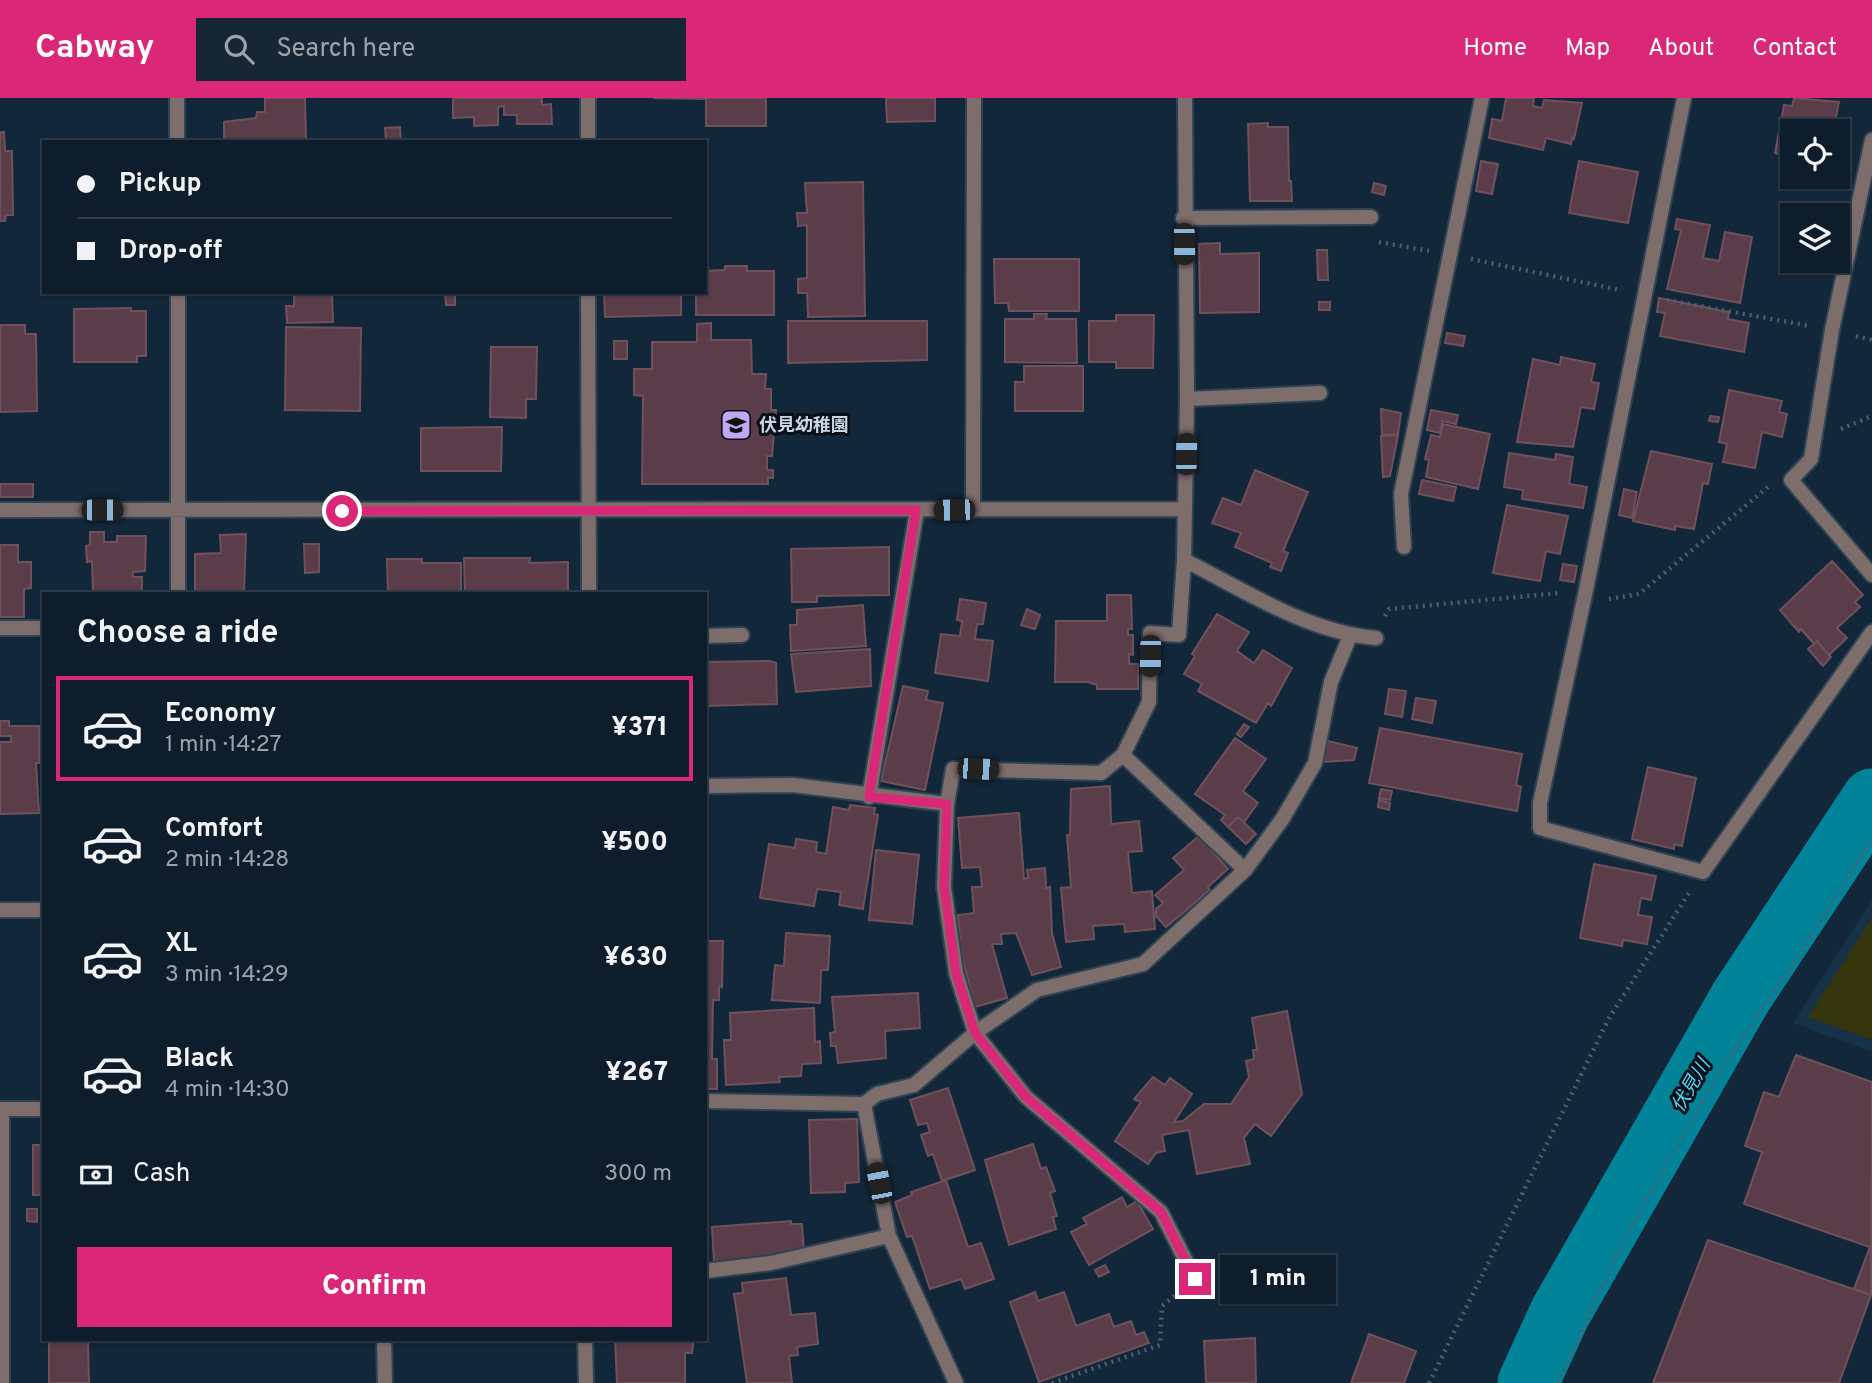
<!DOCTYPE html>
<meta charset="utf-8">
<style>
body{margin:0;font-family:Overpass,"Noto Sans JP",sans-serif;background:#172634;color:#f1f3f6;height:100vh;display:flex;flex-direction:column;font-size:26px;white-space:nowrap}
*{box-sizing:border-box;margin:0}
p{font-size:23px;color:#9ba2a9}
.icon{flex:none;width:38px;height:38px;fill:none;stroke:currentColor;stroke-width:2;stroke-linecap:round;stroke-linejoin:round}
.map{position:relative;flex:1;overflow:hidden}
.drawer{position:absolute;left:42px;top:494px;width:665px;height:749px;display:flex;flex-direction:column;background:#0e1d2c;border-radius:0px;box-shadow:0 2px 5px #0004,0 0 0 2px #2e3b48}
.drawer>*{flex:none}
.banner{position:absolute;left:42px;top:42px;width:665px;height:154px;border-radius:0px;box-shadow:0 2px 5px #0004,0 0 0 2px #2e3b48;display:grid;align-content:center;height:154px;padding:0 35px;background:#0e1d2c}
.buttons{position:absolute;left:1780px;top:21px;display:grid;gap:14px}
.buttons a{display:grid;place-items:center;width:70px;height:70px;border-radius:0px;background:#0e1d2c;box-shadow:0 2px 5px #0004,0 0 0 2px #2e3b48;font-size:35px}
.end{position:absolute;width:32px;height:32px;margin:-16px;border:9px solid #db2777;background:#fff;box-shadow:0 0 0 4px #fff}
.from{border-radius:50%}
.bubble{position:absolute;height:49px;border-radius:0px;background:#0e1d2c;box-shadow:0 2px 5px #0004,0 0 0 2px #2e3b48;font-size:23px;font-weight:800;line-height:49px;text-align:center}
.car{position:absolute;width:21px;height:42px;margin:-21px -10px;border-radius:9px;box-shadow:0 0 5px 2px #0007;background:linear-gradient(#222 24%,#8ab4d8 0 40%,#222 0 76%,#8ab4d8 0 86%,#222 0)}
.banner b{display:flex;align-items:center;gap:24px;height:66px;font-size:26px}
.banner b+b{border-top:2px solid #2e3b48}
.banner i{width:18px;height:18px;background:#f1f3f6}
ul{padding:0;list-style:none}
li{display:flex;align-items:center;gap:21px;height:105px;margin:0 14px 10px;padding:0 21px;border:4px solid transparent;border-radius:0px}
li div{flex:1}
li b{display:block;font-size:26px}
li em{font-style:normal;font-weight:800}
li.on{border-color:#db2777}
li>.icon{width:63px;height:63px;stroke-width:1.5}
h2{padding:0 35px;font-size:32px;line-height:84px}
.pay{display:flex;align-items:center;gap:18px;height:77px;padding:0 35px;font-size:26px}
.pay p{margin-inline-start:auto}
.primary-button{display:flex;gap:14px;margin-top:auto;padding:14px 35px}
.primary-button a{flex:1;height:80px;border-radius:0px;background:#db2777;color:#fff;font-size:28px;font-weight:800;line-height:80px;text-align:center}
header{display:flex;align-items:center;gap:42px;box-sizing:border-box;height:98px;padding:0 35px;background:#db2777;color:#fff}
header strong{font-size:33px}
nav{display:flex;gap:38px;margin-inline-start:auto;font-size:24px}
.search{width:490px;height:63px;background:#172634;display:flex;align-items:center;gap:18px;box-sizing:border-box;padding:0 24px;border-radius:0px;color:#9ba2a9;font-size:26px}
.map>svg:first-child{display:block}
.built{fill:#173149}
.green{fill:#35360d}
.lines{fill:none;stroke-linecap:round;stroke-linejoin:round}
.river{stroke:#018399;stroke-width:61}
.building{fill:#5a3d48;stroke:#6f515c;stroke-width:2}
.street-casing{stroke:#304355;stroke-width:18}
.path{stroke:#4d5f70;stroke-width:4.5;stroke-dasharray:2 5;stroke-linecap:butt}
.street{stroke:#7d6d6b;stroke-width:14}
.route{stroke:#db2777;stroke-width:9}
.labels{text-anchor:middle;stroke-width:6;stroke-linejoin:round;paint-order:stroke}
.poi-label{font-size:18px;font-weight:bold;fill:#c9d6e2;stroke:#070f18;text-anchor:start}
.water-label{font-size:19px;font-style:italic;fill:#4fd9f6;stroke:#070f18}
</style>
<header>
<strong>Cabway</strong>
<div class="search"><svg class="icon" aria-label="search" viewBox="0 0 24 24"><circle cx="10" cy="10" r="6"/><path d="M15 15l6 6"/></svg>Search here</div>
<nav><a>Home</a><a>Map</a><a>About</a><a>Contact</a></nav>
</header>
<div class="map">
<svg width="1872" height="1285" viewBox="0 0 1872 1285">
<rect width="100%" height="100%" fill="#13273a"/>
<path class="built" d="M1872,802V954L1793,925Z"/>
<path class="green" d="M1872,820V942L1808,919Z"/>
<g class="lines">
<path class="river" d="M1528,1285L1560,1215L1741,899L1872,701"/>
</g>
<path class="building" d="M265,0H305L306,44H224V24L256,20L257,14H265Z
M453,0H542V7L551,6L552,26H517V17H504V8L498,9V27L474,28V19L453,20Z
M653,0H766V28H706V1Z
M886,0H935V23L887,24Z
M1506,0H1534L1533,8L1542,10L1544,2L1582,5L1574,41L1572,40L1571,46L1546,40L1543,52L1489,40L1492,21L1502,23Z
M1794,0L1839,4L1833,33H1792V63L1783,62L1784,57L1775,55L1784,7L1792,8Z
M1268,25V29H1288L1289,83H1291L1292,103H1250L1248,26Z
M400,29L401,44H386L385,30Z
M0,34H4L5,53H12L13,117H6L5,123H0Z
M1481,63L1498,66L1492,96L1476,93Z
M1579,63L1638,74L1628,125L1569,115Z
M863,84L865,218L808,219L807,195H798V181L807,180V127L798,128L797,115H807L805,85Z
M1374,85L1386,88L1384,97L1372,94Z
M1677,121L1710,127L1703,160L1719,163L1725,134L1752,139L1740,205L1667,191L1681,132L1675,131Z
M1220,145V156L1259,155V214L1200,215L1199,146Z
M1317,152H1327L1328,182H1318Z
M994,161H1079V213H1009L1008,205H995Z
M725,168H747V173H774V217H696V194H705V173L725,172Z
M294,194H332L333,224L287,225L286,208H294Z
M445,194H455V207H446Z
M604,194H681V217L605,219Z
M1659,200L1729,214L1728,221L1749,225L1744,254L1660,238L1665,215L1657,214Z
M1319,204H1330V212H1319Z
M131,210V213H146V258H137V264H74V211Z
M1034,216H1047L1046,221H1076L1077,265L1005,264V221H1034Z
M1116,217H1154L1153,270H1116V264H1089V223H1116Z
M788,223H927V262L788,265Z
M711,225V242H751L752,276H766L765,291H771V312H776L772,358H767V372H773V380H768V386H642L643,298L634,297V271H652V244H697V226Z
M0,227H25V236H36L37,313L0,314Z
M286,229L361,230L360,313L285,312Z
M1447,235L1465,238L1463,248L1445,245Z
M614,243H627V261H614Z
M491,249H537L536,301H526V320L490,319Z
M1561,259L1595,266L1591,284L1599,285L1594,311L1581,309L1573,349L1517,344L1533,261L1560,267Z
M1024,268H1083V313H1015V284H1024Z
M1729,292L1782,303L1779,314L1787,316L1782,339L1762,334L1755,370L1723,364L1727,346L1719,344Z
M1381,311L1401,315L1398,336L1382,337Z
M1431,312L1458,317L1456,326L1442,323L1440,335L1427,332Z
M1710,318L1719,319L1718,324L1709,323Z
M1443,326L1490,336L1478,391L1426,379L1429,362L1425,361L1431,337L1440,339Z
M502,329L501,373H421V330Z
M1398,337L1390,378L1383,379L1381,338Z
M1651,353L1712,366L1708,386L1703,385L1694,431L1675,428V432L1633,423Z
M1509,355L1555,362L1556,356L1573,359L1569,386L1587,389L1583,410L1522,401L1523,392L1504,389Z
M1255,372L1308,394L1283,453L1288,455L1281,473L1270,469L1272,465L1235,449L1241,435L1212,425L1223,400L1241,407Z
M1422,382L1456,389L1453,403L1419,396Z
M0,386H33V399H0Z
M1624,391L1637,394L1632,420L1619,417Z
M1507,407L1568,418L1560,456L1546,453L1540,483L1493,475Z
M90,434H104V444H117V438H146L145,473L133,474V479H142V495H93L92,463L87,464L86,448L90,447Z
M246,436L244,495H195V456L221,455L220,437Z
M304,446H319V474L305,475Z
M0,447H18V464H31V490L24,491V519H0Z
M889,449V497L817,498V504H792L791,451Z
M464,460H530L529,465L568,464V495H465Z
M387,461H422V465H461V495H388Z
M1832,463L1863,497L1855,504L1860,509L1837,530L1847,540L1829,557L1817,543L1814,546L1801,531L1799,534L1780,512Z
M1563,466L1577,468L1574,484L1560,482Z
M1107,497H1131L1132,531H1128V537H1133V557L1129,556V566H1138V591H1097V587L1088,584H1055L1056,523H1107Z
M1107,497H1131L1132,531H1128V537H1133V557L1129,556V566H1138V591H1097V587L1088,584H1055L1056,523H1107Z
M960,501L986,505L983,526H977L975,541L993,543L988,583L935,575L941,536L960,538L962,523L957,522Z
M863,507L866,548L791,553L790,527H797V512Z
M1027,511L1040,517L1035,531L1021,527Z
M1217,516L1249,534L1237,553L1254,565L1263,552L1292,570L1271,608L1268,605L1256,625L1198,593L1202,586L1184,576L1195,558L1192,556Z
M1817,543L1831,559L1823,568L1808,551Z
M870,551L871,588L796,594L791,556Z
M770,563L776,565L777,606L705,608V564Z
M903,588L928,593L926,602L943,605L925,692L881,683Z
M1389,591L1406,593L1402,619L1385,616Z
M1416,600L1436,603L1432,625L1412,621Z
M0,623H9V628H39V665H36L39,715L0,716V644H11V638H0Z
M1244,626L1249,629L1241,639L1237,636Z
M1380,630L1522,656L1516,687L1521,689L1517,713L1369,685Z
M1235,640L1266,661L1243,693L1258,705L1244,724L1238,719L1228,729L1221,722L1225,717L1195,696Z
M1328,643L1357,650L1354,662L1323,664Z
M1648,669L1696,680L1682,748L1674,746V751L1632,741Z
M1110,688L1111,726L1139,723L1142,753L1128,754L1132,795L1152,793L1155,831L1125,834L1124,826L1093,828L1094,841L1066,844L1061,790L1071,789L1067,737H1070L1071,691Z
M1381,691L1392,693L1390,702L1379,700Z
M1379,702L1390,705L1389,712L1378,709Z
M850,707L875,710L874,716L878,717L863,811L839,807L841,794L817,791L814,808L760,800L769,746L795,750L796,741L817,744L816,754L826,756L833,709L849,712Z
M705,713H708V765H705Z
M1019,715L1024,781L1028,780L1027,772L1045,770L1046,790L1050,789L1052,835L1061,869L1032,877L1016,835L1001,836L1002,846H992L1007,900L975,909L961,855L958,817L974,815L972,789H982L980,769L962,770L958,720Z
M1238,719L1256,736L1246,746L1228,729Z
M1199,738L1228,771L1208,789L1210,792L1166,829L1156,818V811L1163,805L1155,797L1184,772L1173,760Z
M876,752L919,757L912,826L869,822Z
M1594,766L1656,778L1651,802L1641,800L1638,817L1652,819L1647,846L1623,842L1622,848L1580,840Z
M786,835L830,838L828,872H821L820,905L772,902L775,867L784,868Z
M705,843H723L722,889L719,888V902H713L712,961H717V991H705Z
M918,895L920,930L885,933L886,960L838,965L836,948H831L830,935L835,934L832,899Z
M814,910L815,944L820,943L821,965L802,966L801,978L779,979L780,984L726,987L724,942H731L730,915Z
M1287,913L1302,996L1271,1038L1255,1026L1244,1040L1250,1066L1197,1076L1189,1032L1162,1037L1165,1053L1156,1055L1148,1066L1115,1043L1141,1004L1134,1001L1153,979L1165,987L1170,980L1192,996L1174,1024L1183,1023L1204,1006H1231L1249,979L1246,963L1254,961L1253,952H1257L1252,920Z
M1796,957L1872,984L1871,1197L1854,1191L1870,1149L1744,1106L1762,1054L1745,1048L1764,994L1779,999Z
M948,990L975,1072L942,1083L933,1056L928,1058L921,1037L930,1034L927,1025L918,1027L910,1002Z
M857,1021L859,1084L845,1085V1094L811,1095L809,1022Z
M1033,1046L1041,1071L1046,1069L1055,1093L1050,1095L1057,1118L1053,1119L1056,1131L1009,1147L985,1062Z
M33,1047H44V1097H33Z
M946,1082L968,1149L981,1145L994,1181L965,1191L961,1181L930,1191L912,1138L907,1139L895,1104L912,1097L911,1094Z
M1122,1099L1127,1109L1137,1103L1153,1131L1089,1167L1071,1134L1087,1126L1083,1120Z
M27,1111H37V1124L27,1123Z
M791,1123V1126H802L804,1154L794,1159L714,1164L712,1129Z
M1708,1142L1871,1197L1839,1285H1653Z
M1247,1165L1253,1185L1225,1190L1221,1177Z
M1105,1167L1109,1174L1099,1179L1095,1172Z
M786,1180L791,1217L815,1215L818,1246L797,1249L798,1257L789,1258L792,1285H747L734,1196L743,1195L742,1185Z
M1035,1194L1038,1203L1064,1194L1076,1228L1109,1216L1114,1229L1131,1223L1136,1237L1144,1234L1149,1245L1039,1284L1010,1204Z
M1369,1236L1416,1253L1404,1285H1351Z
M1255,1240L1256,1285H1206L1204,1243Z
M49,1241H88L89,1285H49Z
M615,1241H694L692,1255H685V1285H617Z"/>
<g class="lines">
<g class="street-casing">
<path id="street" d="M177,0V44
M1185,0L1187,301L1184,462C1244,492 1307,534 1376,540
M1684,0L1586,492L1540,705V730L1703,774L1872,534
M1872,42L1832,232L1811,361L1791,382L1872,477
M588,44V0
M1183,120L1371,119
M178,194V495
M588,194L589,495
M1187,301L1320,295
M0,412L1185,411
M973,412L974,0
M1404,449L1401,396L1482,0
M0,530H44
M705,538L742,537
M1123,657L1245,772
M705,688L793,687L947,706L953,671L1101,675L1123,657L1149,604L1150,535L1179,537L1184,462
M869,699L917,412
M947,706L944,789L956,875L975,935L1026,999L1161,1114L1195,1181
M0,812H44
M705,1003L864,1006L877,996L914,987L975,935L1037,892L1143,866L1245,772L1283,720L1315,665L1331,584L1350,538
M864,1006L889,1138L956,1285
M0,1011H44
M2,1011V1285
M705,1173L771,1165L889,1138
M384,1241L385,1285
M585,1241L586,1285"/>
</g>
<path class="path" d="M1379,144L1429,153
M1471,161L1620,192
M1667,202L1810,228
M1856,238L1872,242
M1841,331L1872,318
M1609,501L1639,496L1768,389
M1385,518L1389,511L1560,495
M1052,1285L1160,1247L1162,1208L1178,1195
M1429,1285L1609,920L1689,795
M1558,1285L1622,1145L1722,970L1800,856L1872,740"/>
<use href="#street" class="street"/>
</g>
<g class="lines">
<path class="route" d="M342,413L916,412L869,699L947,706L944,789L956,875L975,935L1026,999L1161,1114L1195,1181"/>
</g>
<defs>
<g id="school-square" transform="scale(1.575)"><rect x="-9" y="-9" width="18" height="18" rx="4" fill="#c2a7f2" stroke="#070f18"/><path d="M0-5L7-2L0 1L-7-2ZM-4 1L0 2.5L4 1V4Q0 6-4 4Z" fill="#111"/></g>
</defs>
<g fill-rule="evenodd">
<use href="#school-square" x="736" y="327"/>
</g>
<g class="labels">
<g class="poi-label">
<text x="759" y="333">伏見幼稚園</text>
</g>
<g class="water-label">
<text transform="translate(1690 987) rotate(-60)" y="7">伏見川</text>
</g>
</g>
</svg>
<div class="buttons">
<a><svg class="icon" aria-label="locate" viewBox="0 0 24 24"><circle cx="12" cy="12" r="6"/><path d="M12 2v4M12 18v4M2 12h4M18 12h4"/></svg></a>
<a><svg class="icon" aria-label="layers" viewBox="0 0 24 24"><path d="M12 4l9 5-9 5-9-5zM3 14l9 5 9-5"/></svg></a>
</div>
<i class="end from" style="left:342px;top:413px"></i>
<i class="end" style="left:1195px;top:1181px"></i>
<div class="bubble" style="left:1220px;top:1157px;width:116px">1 min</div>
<i class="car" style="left:1184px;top:146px;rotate:179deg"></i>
<i class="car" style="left:1186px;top:356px;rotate:1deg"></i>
<i class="car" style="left:102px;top:412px;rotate:90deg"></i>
<i class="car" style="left:954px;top:412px;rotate:269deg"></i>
<i class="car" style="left:1150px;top:558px;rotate:181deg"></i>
<i class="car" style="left:978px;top:671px;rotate:92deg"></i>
<i class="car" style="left:879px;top:1085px;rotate:349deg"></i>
<div class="banner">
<b><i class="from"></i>Pickup</b>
<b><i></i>Drop-off</b>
</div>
<section class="drawer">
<h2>Choose a ride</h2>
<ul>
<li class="on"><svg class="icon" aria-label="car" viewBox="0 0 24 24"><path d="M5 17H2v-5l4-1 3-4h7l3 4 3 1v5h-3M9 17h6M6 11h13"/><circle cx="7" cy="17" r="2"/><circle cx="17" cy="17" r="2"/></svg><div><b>Economy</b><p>1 min · 14:27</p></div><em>¥371</em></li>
<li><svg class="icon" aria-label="car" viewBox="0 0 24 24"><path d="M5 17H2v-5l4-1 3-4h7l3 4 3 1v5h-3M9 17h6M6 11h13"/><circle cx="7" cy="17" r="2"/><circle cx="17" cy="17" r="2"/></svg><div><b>Comfort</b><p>2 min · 14:28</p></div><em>¥500</em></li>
<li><svg class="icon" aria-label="car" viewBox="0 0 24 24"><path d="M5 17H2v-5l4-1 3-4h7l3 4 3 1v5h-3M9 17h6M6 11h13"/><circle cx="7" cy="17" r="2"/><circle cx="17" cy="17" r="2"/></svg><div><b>XL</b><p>3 min · 14:29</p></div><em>¥630</em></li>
<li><svg class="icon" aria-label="car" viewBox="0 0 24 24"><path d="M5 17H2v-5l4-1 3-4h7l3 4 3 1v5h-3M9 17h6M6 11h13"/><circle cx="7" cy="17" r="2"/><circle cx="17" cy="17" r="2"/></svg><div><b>Black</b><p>4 min · 14:30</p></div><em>¥267</em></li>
</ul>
<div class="pay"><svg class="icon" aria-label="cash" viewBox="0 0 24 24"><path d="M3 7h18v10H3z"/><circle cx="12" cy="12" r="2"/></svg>Cash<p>300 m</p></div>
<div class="primary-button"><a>Confirm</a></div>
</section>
</div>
